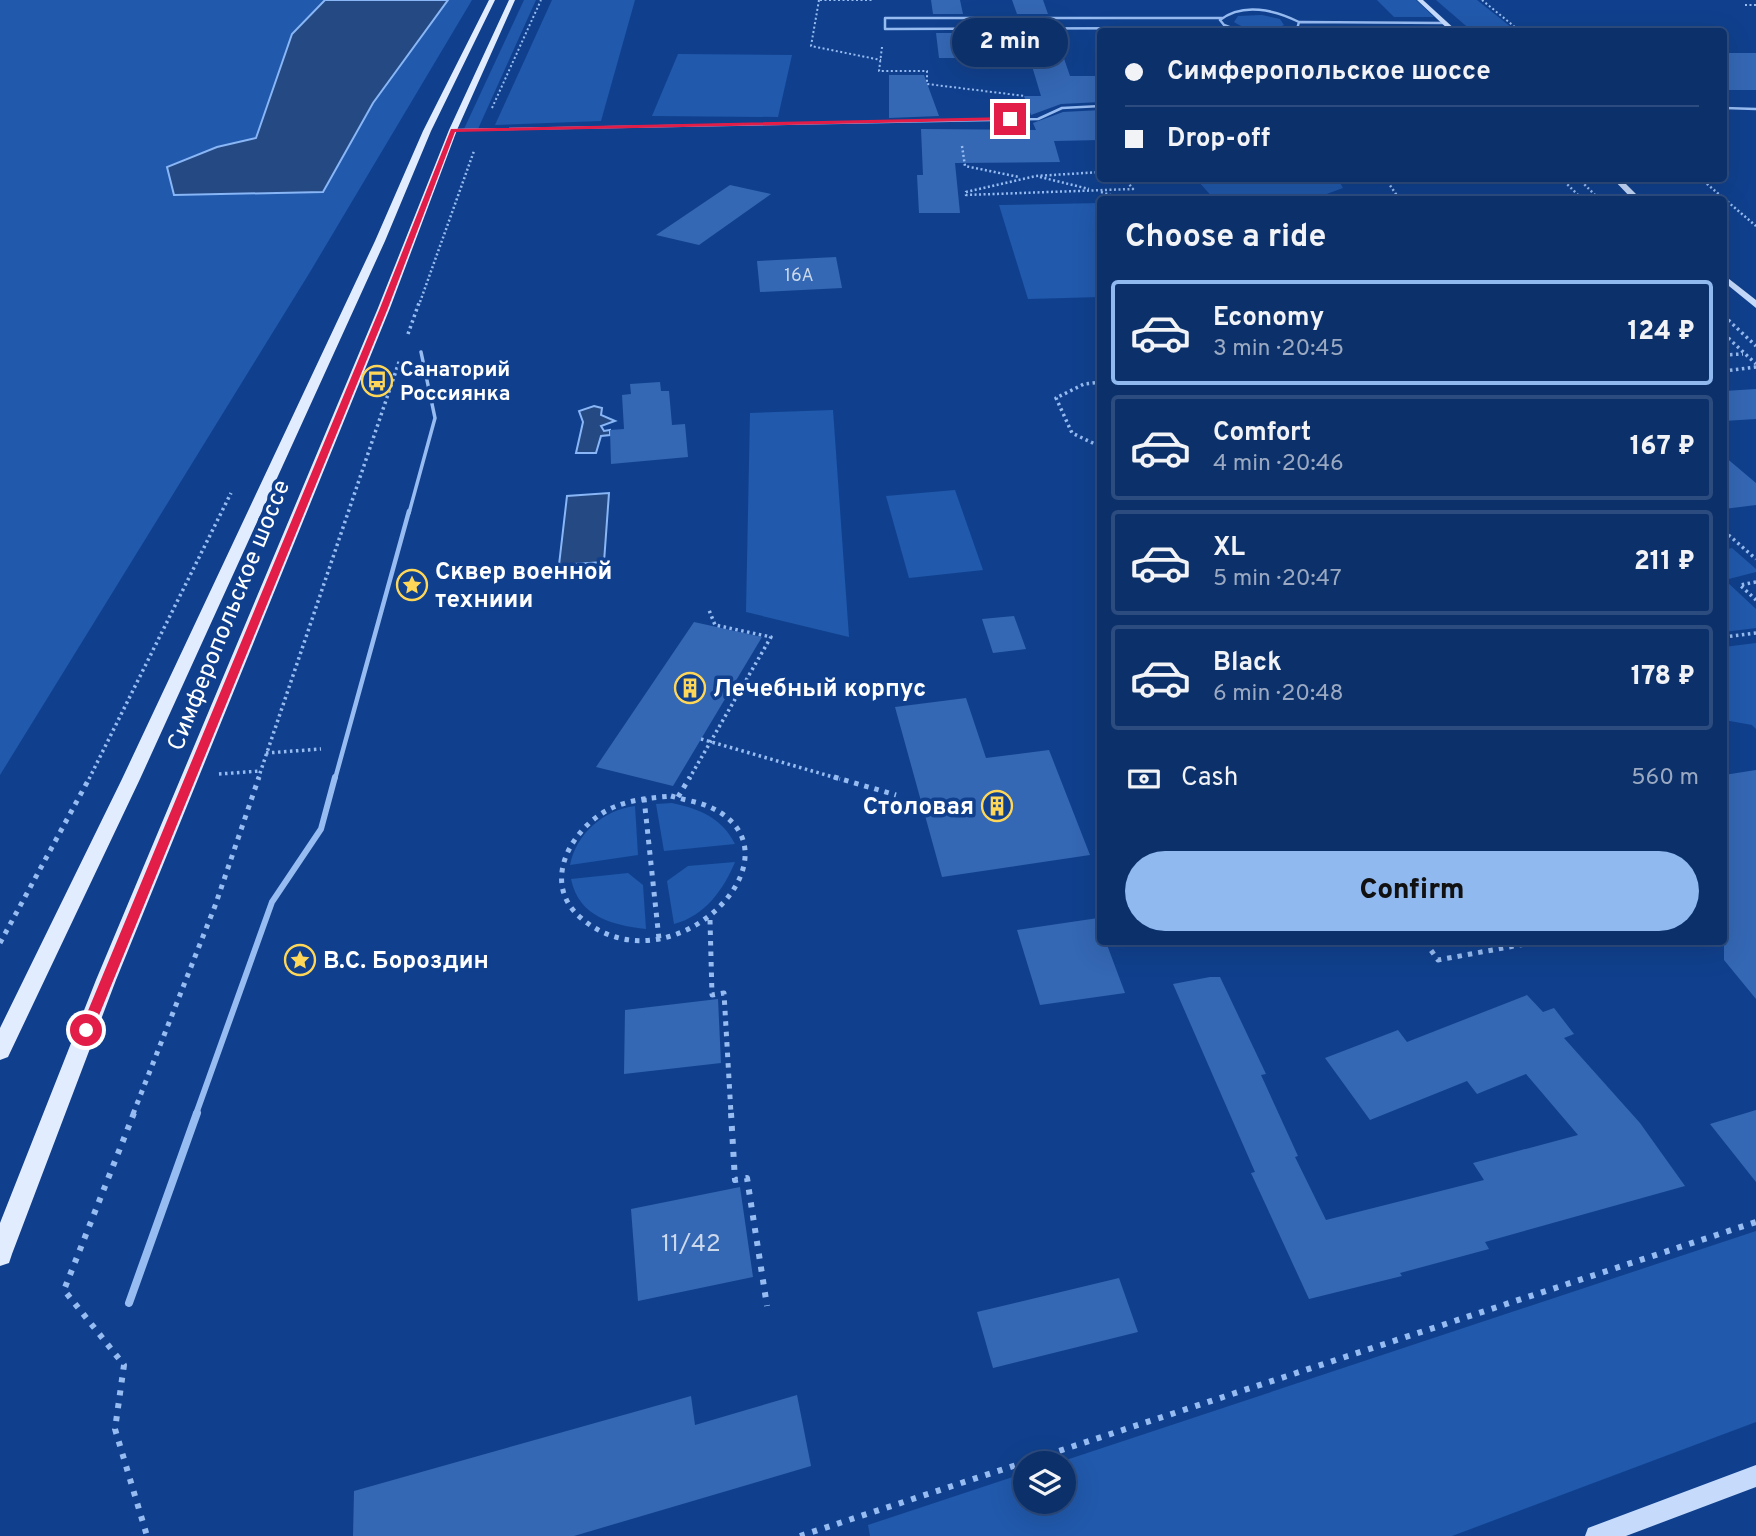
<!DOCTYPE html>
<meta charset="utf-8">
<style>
body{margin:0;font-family:Overpass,sans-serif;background:#153870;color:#f1f3f6;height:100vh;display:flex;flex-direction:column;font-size:26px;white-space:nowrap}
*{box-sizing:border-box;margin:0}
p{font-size:23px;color:#9aa9c1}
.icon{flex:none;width:38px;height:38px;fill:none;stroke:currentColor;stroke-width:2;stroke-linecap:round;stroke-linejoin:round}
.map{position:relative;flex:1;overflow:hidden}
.drawer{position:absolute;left:1097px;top:196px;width:630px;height:749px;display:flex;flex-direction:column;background:#0c306a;border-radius:7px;box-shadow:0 7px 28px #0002,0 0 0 2px #2c4b7e}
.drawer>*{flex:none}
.hud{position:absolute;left:1097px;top:28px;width:630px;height:154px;border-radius:7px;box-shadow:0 7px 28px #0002,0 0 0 2px #2c4b7e;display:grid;align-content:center;height:154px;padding:0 28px;background:#0c306a}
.buttons{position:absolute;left:1013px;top:1451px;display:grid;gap:14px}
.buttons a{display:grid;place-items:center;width:63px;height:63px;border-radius:50%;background:#0c306a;box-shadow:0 7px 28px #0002,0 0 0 2px #2c4b7e;font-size:35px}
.end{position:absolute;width:32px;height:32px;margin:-16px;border:9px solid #e11d48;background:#fff;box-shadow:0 0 0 4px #fff}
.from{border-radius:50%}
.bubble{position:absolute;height:49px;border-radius:24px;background:#0c306a;box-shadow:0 7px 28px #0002,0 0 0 2px #2c4b7e;font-size:23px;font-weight:800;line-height:49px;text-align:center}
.hud b{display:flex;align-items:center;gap:24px;height:66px;font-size:26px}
.hud b+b{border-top:2px solid #2c4b7e}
.hud i{width:18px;height:18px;background:#f1f3f6}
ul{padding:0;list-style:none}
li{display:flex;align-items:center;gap:21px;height:105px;margin:0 14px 10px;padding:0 14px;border:4px solid #2c4b7e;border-radius:7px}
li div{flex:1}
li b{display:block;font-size:26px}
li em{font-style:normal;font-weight:800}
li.current{border-color:#90b9f0}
li>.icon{width:63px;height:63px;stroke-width:1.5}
h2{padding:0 28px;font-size:32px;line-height:84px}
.pay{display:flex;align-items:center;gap:18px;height:77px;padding:0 28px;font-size:26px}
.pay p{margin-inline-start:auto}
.button{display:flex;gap:14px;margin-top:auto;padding:14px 28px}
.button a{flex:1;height:80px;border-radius:42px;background:#90b9f0;color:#111;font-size:28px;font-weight:800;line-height:80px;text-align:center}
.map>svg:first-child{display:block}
.green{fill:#2159ac}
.water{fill:#254982;stroke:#88b6f6;stroke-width:2}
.building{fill:#3467b4}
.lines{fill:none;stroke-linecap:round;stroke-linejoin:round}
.path-far4{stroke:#97bcf2;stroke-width:2;stroke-dasharray:2 2.5;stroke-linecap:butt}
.path-far3{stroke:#97bcf2;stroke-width:2.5;stroke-dasharray:2 2.5;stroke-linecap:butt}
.path-far2{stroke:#97bcf2;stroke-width:3.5;stroke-dasharray:2.5 3.5;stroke-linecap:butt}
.path-far1{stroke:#97bcf2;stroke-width:5;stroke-dasharray:4.5 6;stroke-linecap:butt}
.path{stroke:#97bcf2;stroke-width:6;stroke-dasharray:5 8;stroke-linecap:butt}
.lane-far4{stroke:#97bcf2;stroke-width:2.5}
.lane-far3{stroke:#97bcf2;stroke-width:3.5}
.lane-far2{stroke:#97bcf2;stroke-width:4.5}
.lane-far1{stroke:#97bcf2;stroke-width:6}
.lane{stroke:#97bcf2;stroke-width:8}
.secondary{fill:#c6dbfc;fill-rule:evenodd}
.primary{fill:#e2ecff;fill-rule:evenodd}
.route{fill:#e11d48}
.labels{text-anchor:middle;stroke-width:7;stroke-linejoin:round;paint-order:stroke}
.far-number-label{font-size:18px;fill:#ccd9ec}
.far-poi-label{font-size:21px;font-weight:bold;fill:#fff;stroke:#10408d;text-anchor:start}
.poi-label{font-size:24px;font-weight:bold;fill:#fff;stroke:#10408d;text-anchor:start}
.street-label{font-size:24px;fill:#fff;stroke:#10408d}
.near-number-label{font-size:24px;fill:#ccd9ec}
</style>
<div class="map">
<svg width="1756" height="1536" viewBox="0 0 1756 1536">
<rect width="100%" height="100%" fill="#10408d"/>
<path class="green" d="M0,0H325L292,34L256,138L217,147L323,192L373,103L448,0H472L310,272L0,775Z
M524,0H536L478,129H464Z
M552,0H635L601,121L495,125Z
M1377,0H1416L1434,17H1394Z
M1436,0H1477L1516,31H1472Z
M1262,15L1280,19L1284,25C1270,33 1247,31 1234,22L1238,16Z
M678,54L792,55L778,117L652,116Z
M1200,178L1338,179L1343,188L1313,199H1214L1198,181Z
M1101,203V297L1028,299L999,205Z
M833,410L849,637L746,612L750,413Z
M955,490L983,570L909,578L886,496Z
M1732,548L1756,569V572L1725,580L1756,609V628L1724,632V550Z
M1756,643V729L1752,725L1724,720V647Z
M672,803C700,809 722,818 735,844L664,851L656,804Z
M635,806L638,855L570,865C576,834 603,810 635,806Z
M735,862C724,889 705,916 674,924L667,881L688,866Z
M628,873L643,885L646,929C612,925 579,917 571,879Z
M1756,1231V1422L1452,1536H870L868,1525L1025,1473L1026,1502H1064V1463H1057Z"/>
<path class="water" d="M325,0H448L373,103L323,192L174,195L167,167L217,147L256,138L292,34Z
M594,406L602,408L601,415L615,421L601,426L604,431L610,430V435L601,436L596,453H576L583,422L579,411Z
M609,493L604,562L559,565L567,496Z"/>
<path class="building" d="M931,0H960L963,14H933Z
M1012,0H1043L1048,14H1017Z
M1055,32L1070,76H1101V102L1061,104L1031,115L1024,96H1041L1022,33Z
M936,33H967L971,58H939Z
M1724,53H1756V90H1724Z
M889,75H924L939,116L889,118Z
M1101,110V140L1054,141L1060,162L955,163L960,213H919L917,175H923L921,129L1036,130L1033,123L1063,112Z
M730,185L771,194L699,245L656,235Z
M836,257L842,288L760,292L757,261Z
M660,382L661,391H669L672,425L685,424L688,457L611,464L610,430L624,429L622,395L631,394L630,384Z
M1756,389V419L1724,421V391Z
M1724,456L1756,483V505L1724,509Z
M1014,616L1026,649L993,653L982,619Z
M694,622L762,637L673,786L596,767Z
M966,698L986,758L1049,750L1090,855L942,877L895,707Z
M1756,770V999L1724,960V775Z
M1098,918L1101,942H1106L1125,993L1040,1005L1017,930Z
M1210,977H1220L1266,1074L1261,1075L1298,1156L1295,1157L1326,1220L1484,1180L1473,1163L1578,1135L1526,1074L1477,1094L1467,1081L1370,1120L1325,1058L1398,1030L1407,1042L1527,995L1543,1012L1554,1008L1574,1034L1564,1038L1640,1123L1685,1186L1485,1242L1489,1249L1400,1273L1402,1276L1309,1299L1251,1173L1255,1172L1173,984Z
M718,999L721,1063L624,1074L625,1010Z
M1756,1110V1182L1710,1124Z
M740,1187L753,1277L638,1301L631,1209Z
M1119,1278L1138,1332L993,1368L977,1312Z
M797,1395L811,1466L574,1536H353L354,1491L691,1396L695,1425Z"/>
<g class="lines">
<path class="path-far4" d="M819,0L811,46L881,60
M820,0H874
M1482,0L1521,32
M1745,5H1756
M882,47L879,71H927V84L1025,96
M992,52L1002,57L1003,69
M492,108L541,0"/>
<path class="path-far3" d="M962,146L965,166L1019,177
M1101,172L1036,176L966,192V195L1133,189L1124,178
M1040,177L1089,189
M1385,178L1400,200
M1561,178L1583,200
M1578,178L1600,200
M1700,178L1756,226
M1101,192L1126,200
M420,302L474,151"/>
<path class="path-far2" d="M1724,316L1756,346
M408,334L420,300
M1724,334L1756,364
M1724,355L1743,354
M1724,371L1756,367
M1101,382L1084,384L1056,398L1072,433L1101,447
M1724,531L1756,559
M1756,582L1740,585L1756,600
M1724,637L1756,633
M701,739L840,779
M266,753L321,749
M219,774L260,771
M89,779L231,493
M258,779L400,359
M689,779L771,637L715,625L709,610"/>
<path class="path-far1" d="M834,777L896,795
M671,796C684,800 700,802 712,808C809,855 671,995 581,918C542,885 568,834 604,812C624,800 649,798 671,796Z
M678,797L690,777
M644,798L659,939
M710,920L712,995L724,993L731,1114
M1425,942L1438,960L1536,942
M0,943L90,777
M133,1114L215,906L259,777"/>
<path class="path" d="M134,1113L64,1290L124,1365L115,1429L147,1536
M731,1113L735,1180L747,1178L767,1306
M800,1536L1756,1222"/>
<path class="lane-far4" d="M1222,18H885V29L1229,28
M1299,22L1446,23
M1242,32L1224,25L1220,20C1243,2 1275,10 1299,22L1297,29L1291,32
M1724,108L1756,109
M453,130L1038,119L1062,108L1101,106"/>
<path class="lane-far3" d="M409,513L435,418L421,352"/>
<path class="lane-far2" d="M335,779L409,511"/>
<path class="lane-far1" d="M196,1114L272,902L321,829L335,777"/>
<path class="lane" d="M129,1303L197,1113"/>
<path class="secondary" d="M1417,0H1423L1458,32H1451Z
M1612,178H1620L1642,200H1633Z
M1724,275L1756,300V308L1724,282Z
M1756,1465V1487L1626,1536H1585L1588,1528Z"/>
<path class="primary" d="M489,0H495L431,131L385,241L140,779L8,1057L0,1060V1028L122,779L375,241L423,131Z
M509,0H515L457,130L390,308L116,980L12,1254L9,1263L0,1266V1223L96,980L378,308L449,130Z"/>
</g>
<path class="route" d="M1010,117L1012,120L455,132L388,308L93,1030L86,1036L82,1034L80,1030L380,308L451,129Z"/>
<defs>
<g id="bus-ring" transform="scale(1.575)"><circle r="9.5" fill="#10408d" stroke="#ffd758" stroke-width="1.5"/><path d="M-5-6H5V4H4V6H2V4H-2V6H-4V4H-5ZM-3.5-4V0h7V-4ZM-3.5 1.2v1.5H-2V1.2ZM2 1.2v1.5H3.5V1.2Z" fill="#ffd758"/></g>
<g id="sight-ring" transform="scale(1.575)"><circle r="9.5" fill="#10408d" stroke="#ffd758" stroke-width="1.5"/><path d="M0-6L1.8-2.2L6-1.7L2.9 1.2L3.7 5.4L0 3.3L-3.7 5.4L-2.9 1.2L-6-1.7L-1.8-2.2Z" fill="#ffd758"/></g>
<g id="building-ring" transform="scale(1.575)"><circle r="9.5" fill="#10408d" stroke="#ffd758" stroke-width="1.5"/><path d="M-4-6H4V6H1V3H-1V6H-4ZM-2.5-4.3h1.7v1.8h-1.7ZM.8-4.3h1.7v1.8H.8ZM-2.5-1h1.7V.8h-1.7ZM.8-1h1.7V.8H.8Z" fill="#ffd758"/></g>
</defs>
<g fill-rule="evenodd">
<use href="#bus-ring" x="377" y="381"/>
<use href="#sight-ring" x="412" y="585"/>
<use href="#building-ring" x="690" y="688"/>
<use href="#building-ring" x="997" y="806"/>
<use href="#sight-ring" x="300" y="960"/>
</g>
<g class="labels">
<g class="far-number-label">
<text x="799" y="281">16А</text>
</g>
<g class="far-poi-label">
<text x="400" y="376">Санаторий<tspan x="400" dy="24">Россиянка</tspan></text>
</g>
<g class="poi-label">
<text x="435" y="579">Сквер военной<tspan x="435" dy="28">техниии</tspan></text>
<text x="713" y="696">Лечебный корпус</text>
<text x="974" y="814" text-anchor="end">Столовая</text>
<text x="323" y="968">В.С. Бороздин</text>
</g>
<g class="street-label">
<text transform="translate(228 615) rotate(-68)" y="8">Симферопольское шоссе</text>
</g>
<g class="near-number-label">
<text x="691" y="1251">11/42</text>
</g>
</g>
</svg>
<div class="buttons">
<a><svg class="icon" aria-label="layers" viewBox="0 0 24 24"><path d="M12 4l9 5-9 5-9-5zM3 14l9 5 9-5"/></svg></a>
</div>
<i class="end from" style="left:86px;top:1030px"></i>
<i class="end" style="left:1010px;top:119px"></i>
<div class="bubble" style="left:952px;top:18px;width:116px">2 min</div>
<div class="hud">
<b><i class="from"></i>Симферопольское шоссе</b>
<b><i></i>Drop-off</b>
</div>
<section class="drawer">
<h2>Choose a ride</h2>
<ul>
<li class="current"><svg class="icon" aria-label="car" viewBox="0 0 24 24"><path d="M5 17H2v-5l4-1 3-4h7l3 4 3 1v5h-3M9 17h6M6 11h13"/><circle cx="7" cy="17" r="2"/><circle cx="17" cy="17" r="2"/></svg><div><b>Economy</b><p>3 min · 20:45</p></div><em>124 ₽</em></li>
<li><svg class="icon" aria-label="car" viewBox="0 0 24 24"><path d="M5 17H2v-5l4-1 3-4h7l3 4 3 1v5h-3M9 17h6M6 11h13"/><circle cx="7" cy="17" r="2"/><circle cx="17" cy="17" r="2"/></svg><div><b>Comfort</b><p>4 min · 20:46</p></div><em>167 ₽</em></li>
<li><svg class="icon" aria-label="car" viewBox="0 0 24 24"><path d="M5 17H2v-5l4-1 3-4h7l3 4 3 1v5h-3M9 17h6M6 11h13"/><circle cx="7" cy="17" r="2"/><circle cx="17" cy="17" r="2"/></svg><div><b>XL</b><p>5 min · 20:47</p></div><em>211 ₽</em></li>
<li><svg class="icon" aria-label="car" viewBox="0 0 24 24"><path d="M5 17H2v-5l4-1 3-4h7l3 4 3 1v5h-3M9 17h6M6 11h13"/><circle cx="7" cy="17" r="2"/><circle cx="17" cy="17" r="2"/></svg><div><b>Black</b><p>6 min · 20:48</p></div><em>178 ₽</em></li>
</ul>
<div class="pay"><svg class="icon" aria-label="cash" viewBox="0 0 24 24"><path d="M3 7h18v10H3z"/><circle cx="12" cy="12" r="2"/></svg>Cash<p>560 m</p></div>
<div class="button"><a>Confirm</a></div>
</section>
</div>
